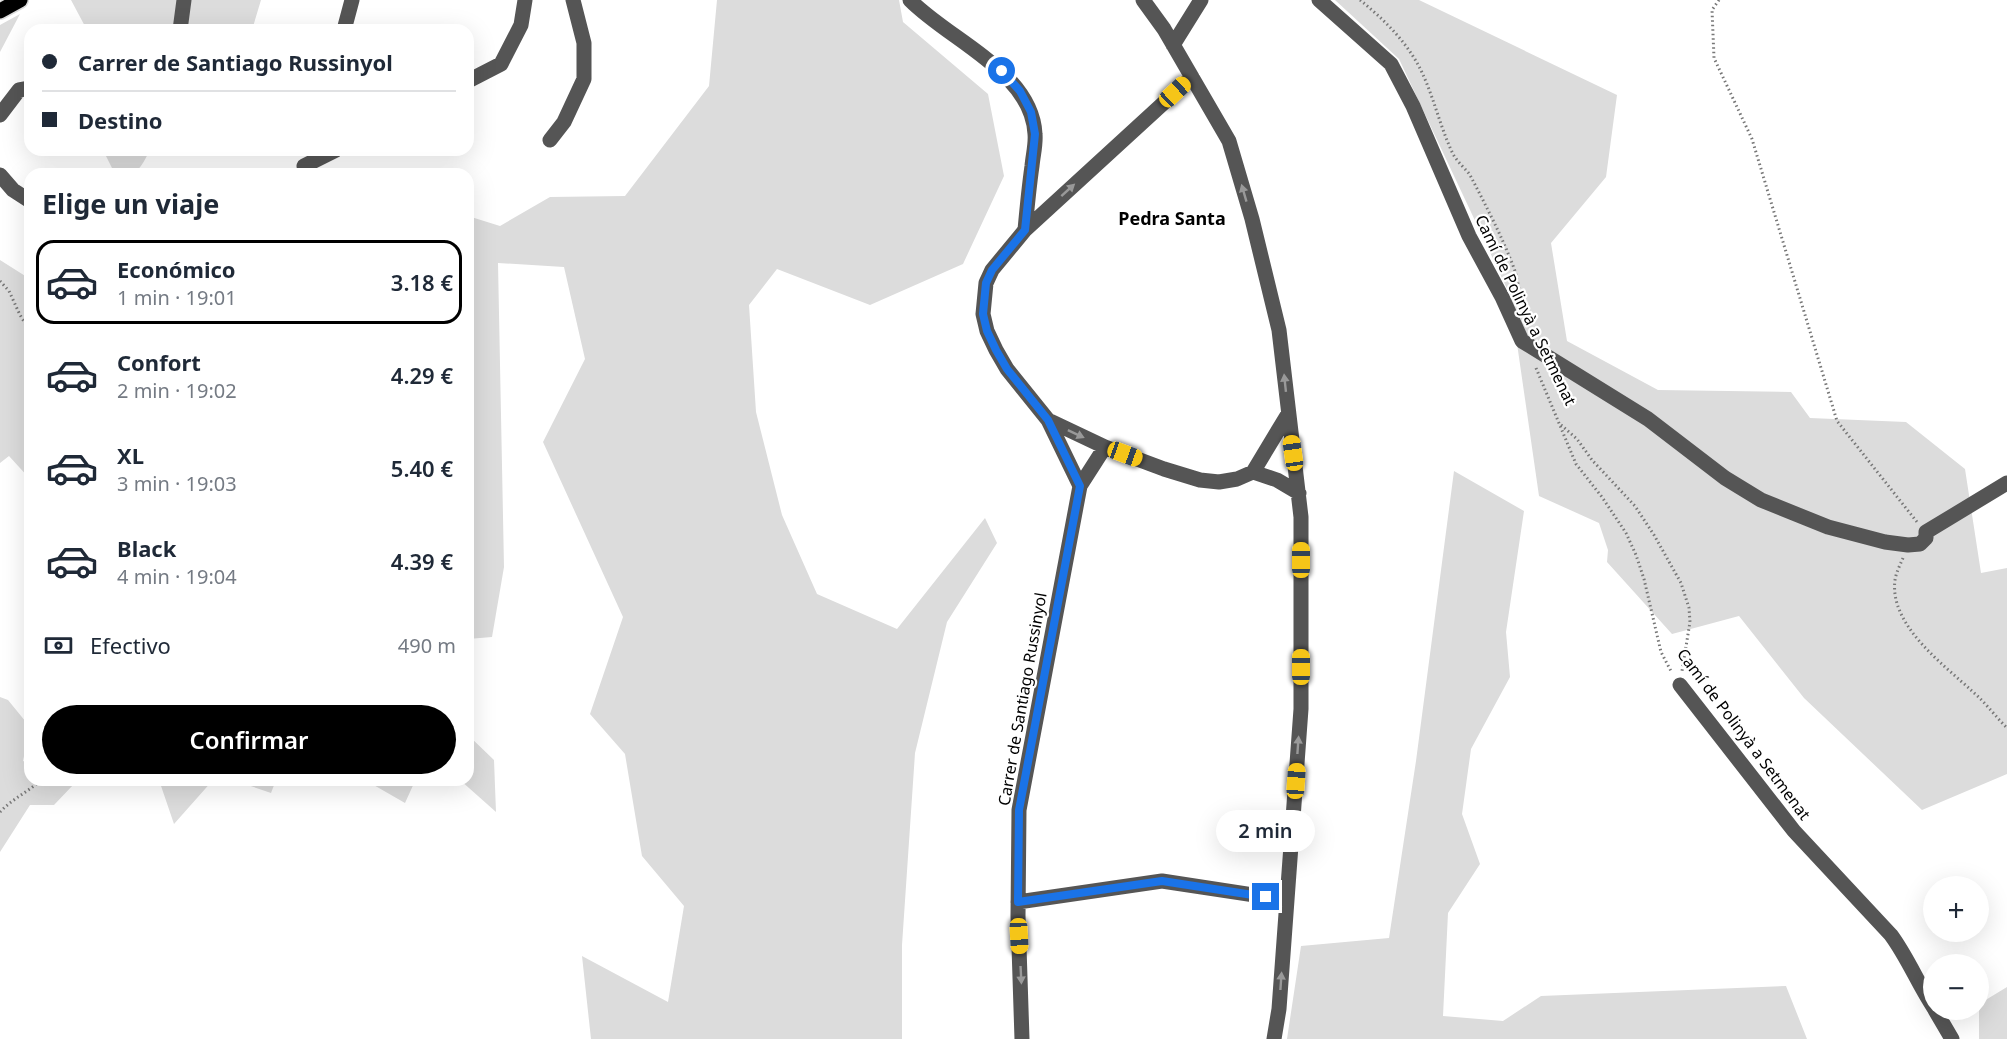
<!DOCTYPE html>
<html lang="es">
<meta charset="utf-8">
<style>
body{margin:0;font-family:"Noto Sans",sans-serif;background:#f6f6f7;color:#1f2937;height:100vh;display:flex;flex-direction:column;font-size:22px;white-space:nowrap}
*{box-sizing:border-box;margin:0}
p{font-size:20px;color:#747a83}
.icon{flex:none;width:33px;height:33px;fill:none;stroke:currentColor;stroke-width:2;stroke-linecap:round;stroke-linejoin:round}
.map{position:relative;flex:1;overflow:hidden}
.sheet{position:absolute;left:24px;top:168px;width:450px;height:618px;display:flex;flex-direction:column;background:#fff;border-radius:18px;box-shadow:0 6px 24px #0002}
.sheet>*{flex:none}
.top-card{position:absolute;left:24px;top:24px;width:450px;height:132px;border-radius:18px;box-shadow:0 6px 24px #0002;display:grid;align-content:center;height:132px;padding:0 18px;background:#fff}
.controls{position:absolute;left:1923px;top:876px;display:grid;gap:12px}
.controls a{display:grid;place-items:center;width:66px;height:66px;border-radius:50%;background:#fff;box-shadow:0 6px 24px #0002;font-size:30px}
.end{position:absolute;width:27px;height:27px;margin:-14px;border:8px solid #1a73e8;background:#fff;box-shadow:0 0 0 3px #fff}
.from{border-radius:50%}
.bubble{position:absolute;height:42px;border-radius:21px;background:#fff;box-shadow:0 6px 24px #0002;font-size:20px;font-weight:600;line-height:42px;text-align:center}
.car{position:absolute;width:18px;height:36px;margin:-18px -9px;border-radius:8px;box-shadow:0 0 4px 2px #0007;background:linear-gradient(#f5c518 24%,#345 0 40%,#f5c518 0 76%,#345 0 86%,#f5c518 0)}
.top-card b{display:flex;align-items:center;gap:21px;height:57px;font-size:22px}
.top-card b+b{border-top:2px solid #e0e1e3}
.top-card i{width:15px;height:15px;background:#1f2937}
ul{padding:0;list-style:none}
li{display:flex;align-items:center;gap:18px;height:84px;margin:0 12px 9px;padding:0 6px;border:3px solid transparent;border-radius:18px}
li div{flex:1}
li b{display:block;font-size:22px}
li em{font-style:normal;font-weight:600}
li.current{border-color:#000}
li>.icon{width:54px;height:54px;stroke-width:1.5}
h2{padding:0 18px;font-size:27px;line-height:72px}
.pay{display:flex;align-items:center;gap:15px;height:66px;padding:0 18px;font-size:22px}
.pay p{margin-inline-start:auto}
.primary-button{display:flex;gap:12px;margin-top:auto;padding:12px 18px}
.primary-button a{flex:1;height:69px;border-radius:36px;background:#000;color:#fff;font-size:24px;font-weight:600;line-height:69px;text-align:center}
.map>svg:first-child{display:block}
.green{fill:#dcdcdc}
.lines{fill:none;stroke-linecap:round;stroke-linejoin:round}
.major-casing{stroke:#dbdbdb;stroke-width:18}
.path{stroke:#777;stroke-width:3;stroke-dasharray:1.5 3;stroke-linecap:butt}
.minor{stroke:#555;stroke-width:15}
.major{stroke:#000;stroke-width:15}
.oneway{fill:#999}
.route{stroke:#1a73e8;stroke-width:8}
.labels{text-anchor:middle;stroke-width:4.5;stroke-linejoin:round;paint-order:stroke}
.street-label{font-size:16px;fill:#000;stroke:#fff}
.neighbourhood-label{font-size:18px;font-weight:bold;fill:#000;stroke:#fff}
</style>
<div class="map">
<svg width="2007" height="1039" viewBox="0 0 2007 1039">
<rect width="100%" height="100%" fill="#fff"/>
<path class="green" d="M71,0H261L252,30H87Z
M717,0H899L903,22L988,94L1004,176L963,264L870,305L777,269L749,305L756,412L782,515L817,594L897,629L985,518L997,543L947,622L915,753L902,945V1039H591L582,956L668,1002L684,906L642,856L625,754L590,714L623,617L543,442L585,359L564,267L498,263L504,567L492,637L468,639V216L500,226L550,197L625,196L709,86Z
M1335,0H1419L1617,95L1606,177L1551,243L1567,341L1658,390L1791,392L1810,418L1906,422L1965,469L1981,573L2007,568V774L1922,810L1804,698L1739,616L1672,634L1607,562L1608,550L1599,523L1539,496L1510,295L1399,59Z
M20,14L0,52V25Z
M103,150H150C139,171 139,174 115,174Z
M0,260L30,279V479L9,456L0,463Z
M1454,471L1524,511L1506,632L1510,677L1471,749L1462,814L1480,864L1448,913L1443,1016L1503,1021L1541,996L1786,986L1807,1039H1287L1301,946L1389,938L1416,761Z
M0,697L8,700L30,727L23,761L30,764V780H66L74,784L54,805H30L0,852Z
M468,735L494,760L496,812L460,780H468Z
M159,780H213L174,824Z
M233,780H276L271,793Z
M365,780H415V781L405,803Z
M2007,987V1039H1979V1004Z"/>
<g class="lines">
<g class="major-casing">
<path id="major" d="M0,11L20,0"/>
</g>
<path class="path" d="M1360,0C1385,20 1411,46 1424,77C1435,102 1441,129 1453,154C1458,163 1465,168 1470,175C1486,206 1503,238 1515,271C1518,281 1519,292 1522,302
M1719,0L1712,10L1714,58L1752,139L1837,421L1917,522
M0,281L9,291L20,315L30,331
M1536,368L1576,464L1602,497L1626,533L1636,555L1644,579L1661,652L1672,673
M1561,425L1577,439L1592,460L1635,506L1654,535L1681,583L1689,608L1690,622L1682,671
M1903,558C1900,565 1896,573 1895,580C1889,625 1943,664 1972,691C1985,702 1995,716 2007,728
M0,812C12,799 28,792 41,780"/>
<path class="minor" d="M910,0C949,40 1032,72 1035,134C1036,144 1033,155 1032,166C1029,187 1027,208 1025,230
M1143,0L1164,29L1229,141L1252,219L1279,330L1301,517V709L1279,1009L1274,1039
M1319,0L1391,64L1413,106L1469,236L1502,297L1522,341L1648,419L1725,478L1761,500L1828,527L1885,542L1908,545L1920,544L1926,538V532L2007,483
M180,30L184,0
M344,30L352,0
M1173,45L1201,0
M468,81L501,64L521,25L525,0
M0,115L19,90L30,88
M550,140L564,122L584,79V43L573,0
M304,166L336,150
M0,175L13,190L30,201
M1048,420L1105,447L1164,469L1200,480L1219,482L1237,479L1253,472L1288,414
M1253,472L1277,480L1299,493
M1080,486L1048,420L1007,369L996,350L987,331L983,314L986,283L992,270L1025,230L1192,77
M1680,685L1794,831L1891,935C1908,958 1918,984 1934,1008
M1018,902L1162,881L1287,900
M1935,1010L1952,1039
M1022,1039L1018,916L1019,810L1080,486L1105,447"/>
<use href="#major" class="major"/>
</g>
<defs><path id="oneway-solid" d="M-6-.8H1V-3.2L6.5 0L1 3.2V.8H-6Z" transform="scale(1.5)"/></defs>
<g class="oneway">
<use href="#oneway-solid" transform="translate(1068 190) rotate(-42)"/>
<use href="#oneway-solid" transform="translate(1244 193) rotate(-106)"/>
<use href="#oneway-solid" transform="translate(1285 383) rotate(-96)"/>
<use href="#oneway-solid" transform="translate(1076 434) rotate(25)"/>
<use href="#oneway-solid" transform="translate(1298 745) rotate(-86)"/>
<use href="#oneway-solid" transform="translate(1021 975) rotate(87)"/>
<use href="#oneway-solid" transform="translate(1281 981) rotate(-86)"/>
</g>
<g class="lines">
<path class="route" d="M1002,71L1020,91L1031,112L1035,134L1025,230L992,270L986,283L983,314L987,331L996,350L1007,369L1048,420L1080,486L1019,810L1018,902L1162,881L1266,897"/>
</g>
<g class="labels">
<g class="street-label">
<text transform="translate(1526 310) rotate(64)" y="6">Camí de Polinyà a Setmenat</text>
<text transform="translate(1022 699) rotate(-80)" y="6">Carrer de Santiago Russinyol</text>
<text transform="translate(1744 734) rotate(53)" y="6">Camí de Polinyà a Setmenat</text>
</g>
<g class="neighbourhood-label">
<text x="1172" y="225">Pedra Santa</text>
</g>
</g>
</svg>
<div class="controls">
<a>+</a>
<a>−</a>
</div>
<i class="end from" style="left:1002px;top:71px"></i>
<i class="end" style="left:1266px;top:897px"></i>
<div class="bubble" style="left:1216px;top:810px;width:99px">2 min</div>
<i class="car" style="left:1175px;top:92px;rotate:47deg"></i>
<i class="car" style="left:1293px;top:453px;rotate:352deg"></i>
<i class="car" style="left:1125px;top:454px;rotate:110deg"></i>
<i class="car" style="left:1301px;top:560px;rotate:0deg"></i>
<i class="car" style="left:1301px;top:667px;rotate:0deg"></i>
<i class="car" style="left:1296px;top:781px;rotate:4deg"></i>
<i class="car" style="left:1019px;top:936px;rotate:177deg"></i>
<div class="top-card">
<b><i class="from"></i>Carrer de Santiago Russinyol</b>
<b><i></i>Destino</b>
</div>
<section class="sheet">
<h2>Elige un viaje</h2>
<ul>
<li class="current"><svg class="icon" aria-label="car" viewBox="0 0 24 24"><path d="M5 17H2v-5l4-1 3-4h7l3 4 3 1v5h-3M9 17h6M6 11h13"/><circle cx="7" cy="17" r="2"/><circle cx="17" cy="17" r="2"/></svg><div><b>Económico</b><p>1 min · 19:01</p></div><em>3.18 €</em></li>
<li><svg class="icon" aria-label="car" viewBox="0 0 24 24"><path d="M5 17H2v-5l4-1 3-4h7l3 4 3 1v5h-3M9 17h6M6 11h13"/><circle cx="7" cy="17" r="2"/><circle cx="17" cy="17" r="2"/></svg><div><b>Confort</b><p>2 min · 19:02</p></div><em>4.29 €</em></li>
<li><svg class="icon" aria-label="car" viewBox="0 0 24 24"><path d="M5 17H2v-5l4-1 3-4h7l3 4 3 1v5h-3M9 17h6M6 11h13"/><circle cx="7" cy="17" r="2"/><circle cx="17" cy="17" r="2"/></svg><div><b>XL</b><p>3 min · 19:03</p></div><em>5.40 €</em></li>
<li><svg class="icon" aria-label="car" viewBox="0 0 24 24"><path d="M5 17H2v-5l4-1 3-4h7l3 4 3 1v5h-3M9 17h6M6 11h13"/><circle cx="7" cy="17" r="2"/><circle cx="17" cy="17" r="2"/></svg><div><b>Black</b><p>4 min · 19:04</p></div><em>4.39 €</em></li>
</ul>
<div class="pay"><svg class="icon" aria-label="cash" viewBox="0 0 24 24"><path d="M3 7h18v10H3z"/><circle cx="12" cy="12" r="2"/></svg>Efectivo<p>490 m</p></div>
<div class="primary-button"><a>Confirmar</a></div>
</section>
</div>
